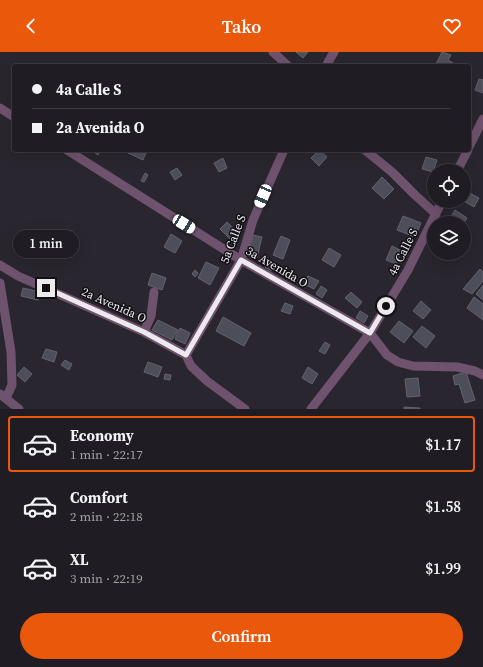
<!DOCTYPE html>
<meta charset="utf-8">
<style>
body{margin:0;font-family:"Source Serif 4",serif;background:#2d2930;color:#f1f3f6;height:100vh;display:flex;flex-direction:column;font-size:15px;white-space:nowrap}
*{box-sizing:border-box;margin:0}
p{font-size:13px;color:#a2a1a6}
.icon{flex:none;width:22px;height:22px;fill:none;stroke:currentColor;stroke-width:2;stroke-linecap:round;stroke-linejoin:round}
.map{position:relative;height:357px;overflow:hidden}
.sheet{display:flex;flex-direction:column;background:#201c23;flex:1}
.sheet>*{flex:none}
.top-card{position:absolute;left:12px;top:12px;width:459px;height:88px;border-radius:4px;box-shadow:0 4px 16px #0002,0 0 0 1px #3d3a41;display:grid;align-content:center;height:88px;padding:0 20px;background:#201c23}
.tools{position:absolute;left:427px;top:112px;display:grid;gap:8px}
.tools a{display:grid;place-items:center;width:44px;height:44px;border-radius:50%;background:#201c23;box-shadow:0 4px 16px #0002,0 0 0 1px #3d3a41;font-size:20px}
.end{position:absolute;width:18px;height:18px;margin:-9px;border:5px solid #ece9ef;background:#111;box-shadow:0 0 0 2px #111}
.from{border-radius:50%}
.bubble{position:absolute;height:28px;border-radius:14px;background:#201c23;box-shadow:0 4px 16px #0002,0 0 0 1px #3d3a41;font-size:13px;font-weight:600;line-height:28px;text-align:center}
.car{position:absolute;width:12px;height:24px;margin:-12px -6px;border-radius:5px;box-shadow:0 0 3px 1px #0007;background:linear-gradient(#fff 24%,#345 0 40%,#fff 0 76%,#345 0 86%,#fff 0)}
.top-card b{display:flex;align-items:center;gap:14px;height:38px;font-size:15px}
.top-card b+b{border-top:1px solid #3d3a41}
.top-card i{width:10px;height:10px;background:#f1f3f6}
ul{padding:7px 0 0;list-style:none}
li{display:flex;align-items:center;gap:12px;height:56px;margin:0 8px 6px;padding:0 12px;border:2px solid transparent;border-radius:4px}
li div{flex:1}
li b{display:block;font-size:15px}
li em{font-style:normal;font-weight:600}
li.active{border-color:#ea580c}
li>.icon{width:36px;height:36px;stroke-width:1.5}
.primary-button{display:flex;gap:8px;margin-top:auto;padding:8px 20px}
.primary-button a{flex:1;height:46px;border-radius:24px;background:#ea580c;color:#fff;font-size:16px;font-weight:600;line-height:46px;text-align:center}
header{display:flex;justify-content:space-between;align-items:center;height:52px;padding:0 20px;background:#ea580c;color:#fff;font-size:18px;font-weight:600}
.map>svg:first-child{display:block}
.building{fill:#4d4e59;stroke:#62636e}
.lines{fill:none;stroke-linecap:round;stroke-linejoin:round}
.minor{stroke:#6f526d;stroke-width:9}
.route{stroke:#ece9ef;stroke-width:5}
.labels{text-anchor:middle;stroke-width:3;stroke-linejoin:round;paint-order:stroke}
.street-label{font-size:12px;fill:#ece9ef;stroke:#111014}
</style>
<header><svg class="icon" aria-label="back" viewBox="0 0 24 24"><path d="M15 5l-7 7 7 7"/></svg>Tako<svg class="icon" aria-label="heart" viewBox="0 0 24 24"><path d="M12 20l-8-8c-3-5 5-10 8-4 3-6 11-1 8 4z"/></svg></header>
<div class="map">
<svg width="483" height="357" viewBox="0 0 483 357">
<rect width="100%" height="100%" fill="#2a262f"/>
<path class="building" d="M296,0H308L303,6Z
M442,0L451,3L448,8L453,11L451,14H441L436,12Z
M479,27L483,28V41L475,38Z
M91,98H100L98,103Z
M129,98H147L143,108L128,101Z
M319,98L327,105L319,114L311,106Z
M426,105L437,108L433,120L422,117Z
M223,106L227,116L219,120L214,111Z
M177,116L182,123L175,128L170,120Z
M145,121L148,123L144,130L141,129Z
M382,125L394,137L384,147L372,136Z
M468,140L479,146L474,155L464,149Z
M455,158L467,166L464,171H447Z
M403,164L421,171L415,185L397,178Z
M227,170L237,180L230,187L220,177Z
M171,182L182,189L175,201L164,195Z
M253,183L262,185L257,206L248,204Z
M281,184L290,188L283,207L273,203Z
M392,194L402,199L396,212L386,208Z
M329,196L341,203L334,215L322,208Z
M206,210L219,216L210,233L198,226Z
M268,211L274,215L271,219L265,215Z
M480,217L483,220V229L472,242L463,237Z
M195,218L198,221L195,225L192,222Z
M152,221L166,226L162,238L148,233Z
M308,224L319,229L314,237L304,232Z
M483,233V248L476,242Z
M321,234L327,238L322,246L316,242Z
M23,236L40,240L38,248L21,244Z
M351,240L362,250L357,256L345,246Z
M474,245L483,252V268L467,256Z
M421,249L431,258L423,267L413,259Z
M285,251L293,254L290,262L281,259Z
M360,259L368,264L364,271L356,266Z
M223,265L251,281L244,294L216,279Z
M158,268L178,278L172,288L152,278Z
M399,269L413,279L404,291L390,280Z
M422,274L435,284L426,296L413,285Z
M180,276L190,281L185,292L175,287Z
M325,290L330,293L325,302L319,299Z
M46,297L57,300L54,310L42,306Z
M65,308L72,312L69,318L61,313Z
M148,310L162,315L158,325L144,320Z
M24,315L32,322L25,330L17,323Z
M308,315L318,322L312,332L302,326Z
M466,320L475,348L465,351L459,332L455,333L453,324Z
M165,322L171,323L170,328L164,327Z
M418,326L420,344L407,345L405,327Z
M404,355L420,356V357H404Z"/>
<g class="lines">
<path class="minor" d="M273,0L288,14
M326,14L334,0
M0,56L14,65
M469,95L483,67
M67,98L241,208L370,281L387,303L398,310L413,314L457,315L475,319L483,323
M365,98L392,120L415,143L436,162
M457,119L468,98
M0,213L18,224L144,280L186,303L191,314L207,329L245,357
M0,231L11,300L12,333L6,346
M144,280L151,264L154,240
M186,303L241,208L253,168L284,98
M0,342L19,357
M311,357L370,281L408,218L442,149"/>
</g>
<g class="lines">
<path class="route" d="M46,236L144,280L186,303L241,208L370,281L386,254"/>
</g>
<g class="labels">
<g class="street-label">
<text transform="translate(233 187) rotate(-69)" y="4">5a Calle S</text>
<text transform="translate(403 200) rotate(-63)" y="4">4a Calle S</text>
<text transform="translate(277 215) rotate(30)" y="4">3a Avenida O</text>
<text transform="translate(114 253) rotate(24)" y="4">2a Avenida O</text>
</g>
</g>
</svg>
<div class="tools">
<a><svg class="icon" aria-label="locate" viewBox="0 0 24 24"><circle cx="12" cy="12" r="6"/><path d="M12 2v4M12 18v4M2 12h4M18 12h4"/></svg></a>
<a><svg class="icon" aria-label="layers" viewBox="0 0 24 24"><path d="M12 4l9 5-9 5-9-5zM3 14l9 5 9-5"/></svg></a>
</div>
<i class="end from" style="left:386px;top:254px"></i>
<i class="end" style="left:46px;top:236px"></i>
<div class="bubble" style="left:13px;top:178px;width:66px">1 min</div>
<i class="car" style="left:263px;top:144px;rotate:203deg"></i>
<i class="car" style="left:184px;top:172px;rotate:122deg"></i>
<div class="top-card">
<b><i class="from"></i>4a Calle S</b>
<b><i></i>2a Avenida O</b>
</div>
</div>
<section class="sheet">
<ul>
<li class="active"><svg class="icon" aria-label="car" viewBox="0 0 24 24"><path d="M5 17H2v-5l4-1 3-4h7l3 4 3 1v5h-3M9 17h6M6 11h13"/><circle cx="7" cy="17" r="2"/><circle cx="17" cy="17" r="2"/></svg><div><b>Economy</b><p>1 min · 22:17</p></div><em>$1.17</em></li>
<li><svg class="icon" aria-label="car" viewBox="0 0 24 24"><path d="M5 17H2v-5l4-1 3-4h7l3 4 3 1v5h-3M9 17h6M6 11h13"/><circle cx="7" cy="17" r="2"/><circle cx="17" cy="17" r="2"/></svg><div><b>Comfort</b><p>2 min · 22:18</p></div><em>$1.58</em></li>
<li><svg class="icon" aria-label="car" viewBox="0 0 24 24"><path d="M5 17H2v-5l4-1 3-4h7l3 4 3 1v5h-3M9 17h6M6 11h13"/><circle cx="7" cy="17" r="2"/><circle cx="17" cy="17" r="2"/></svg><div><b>XL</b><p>3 min · 22:19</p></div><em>$1.99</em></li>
</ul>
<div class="primary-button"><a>Confirm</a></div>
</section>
